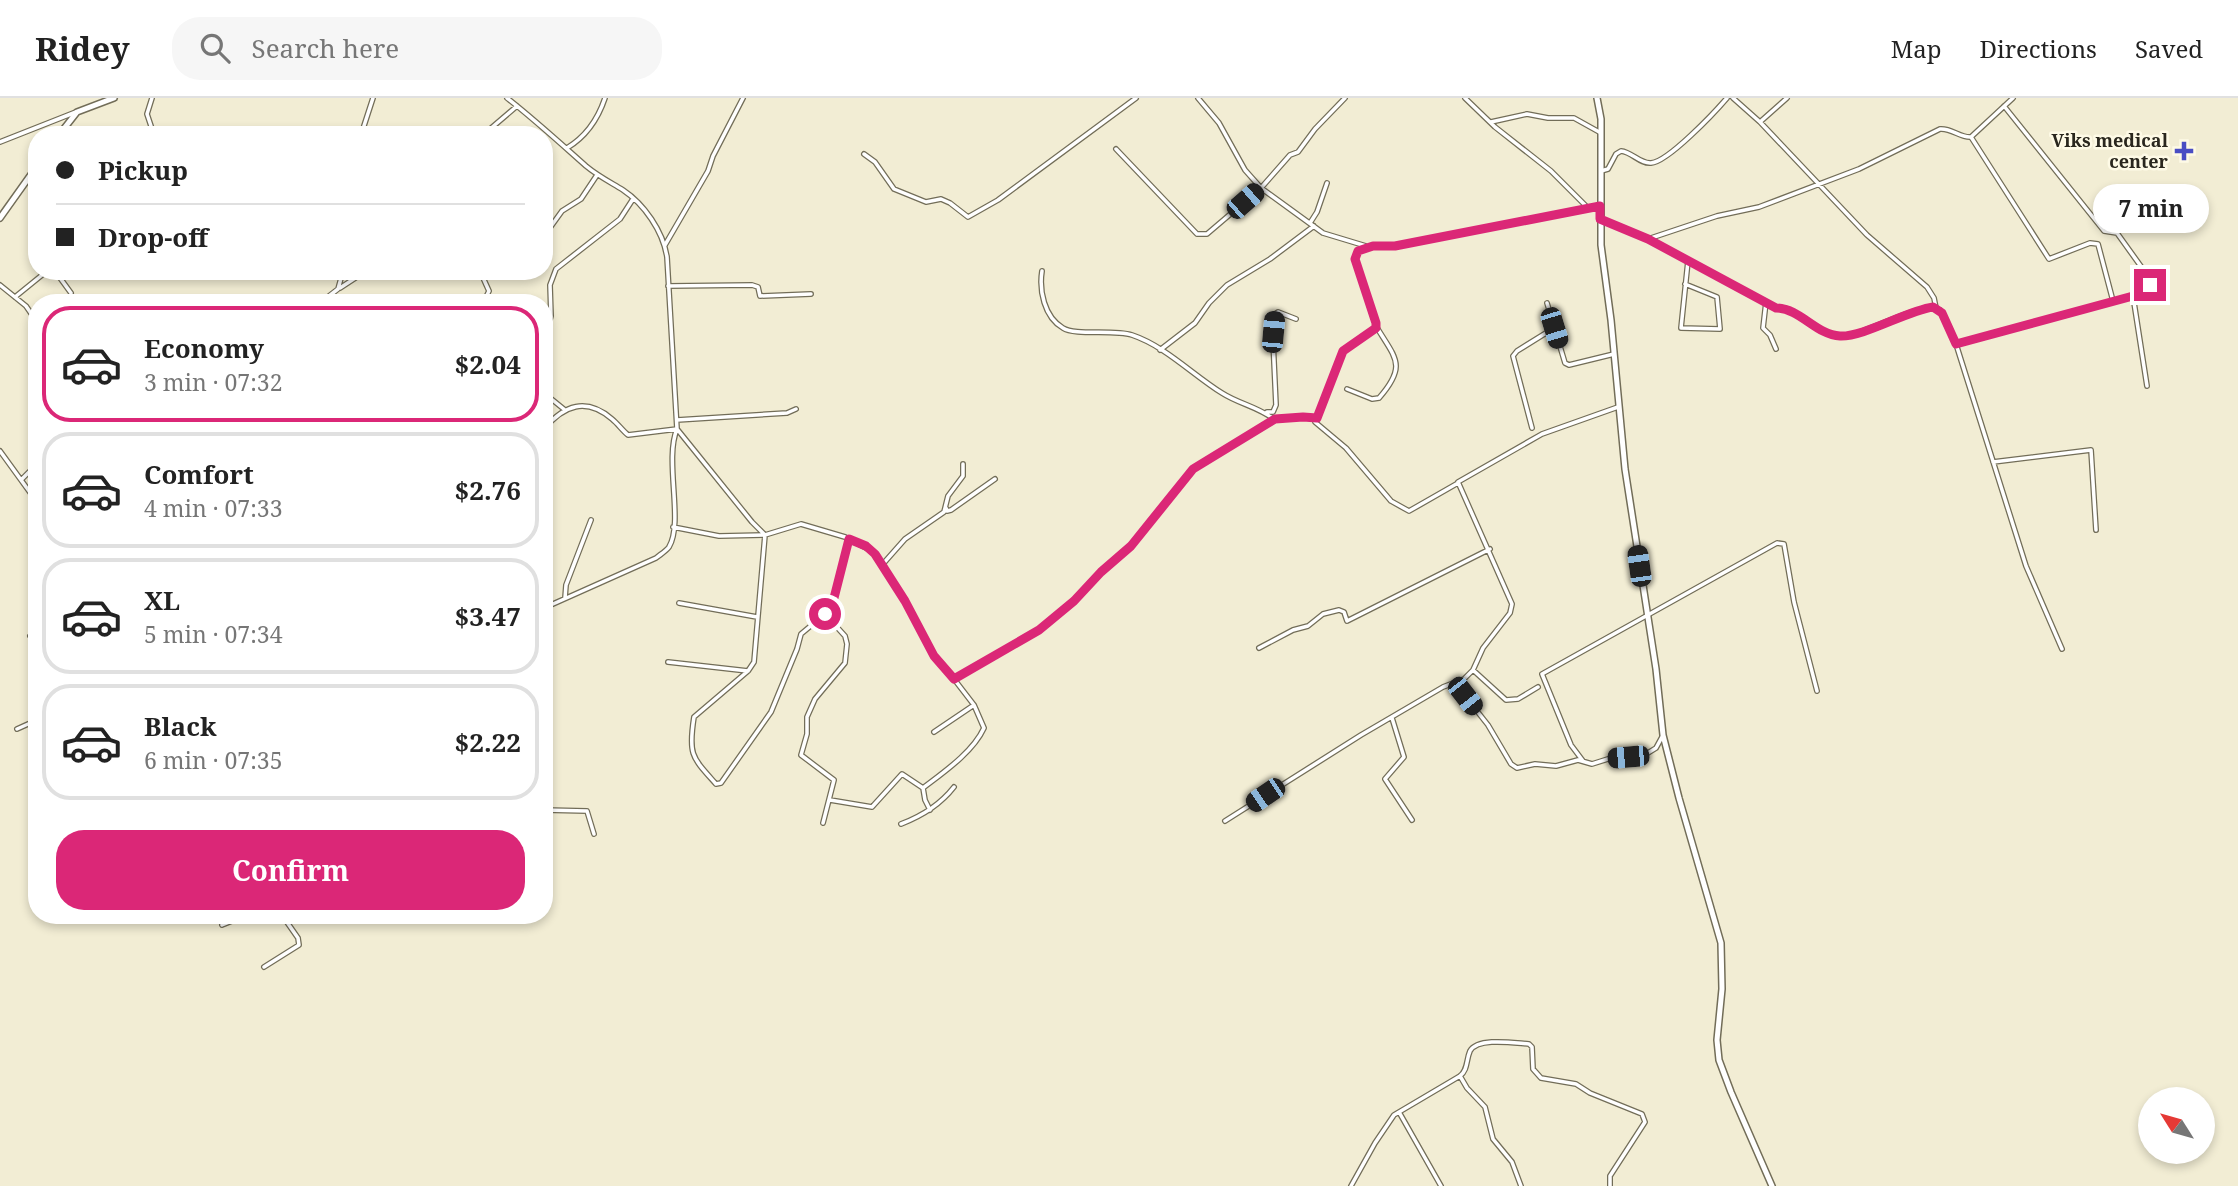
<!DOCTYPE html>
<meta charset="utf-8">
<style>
body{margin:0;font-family:"Noto Serif",serif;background:#f6f6f6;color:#222;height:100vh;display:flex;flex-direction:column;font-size:26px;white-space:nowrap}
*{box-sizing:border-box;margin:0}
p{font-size:23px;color:#767676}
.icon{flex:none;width:38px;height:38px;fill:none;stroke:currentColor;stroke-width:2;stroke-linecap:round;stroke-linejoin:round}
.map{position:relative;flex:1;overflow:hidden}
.side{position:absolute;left:28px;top:196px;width:525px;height:630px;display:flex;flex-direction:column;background:#fff;border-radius:28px;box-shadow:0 4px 10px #0003}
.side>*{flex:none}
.guide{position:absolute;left:28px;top:28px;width:525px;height:154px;border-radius:28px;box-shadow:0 4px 10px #0003;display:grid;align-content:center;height:154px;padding:0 28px;background:#fff}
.needle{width:46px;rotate:307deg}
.tools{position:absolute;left:2138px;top:989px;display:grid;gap:14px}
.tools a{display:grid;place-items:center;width:77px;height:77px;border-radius:50%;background:#fff;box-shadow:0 4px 10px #0003;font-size:35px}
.end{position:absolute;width:32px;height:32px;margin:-16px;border:9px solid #db2777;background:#fff;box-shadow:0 0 0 4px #fff}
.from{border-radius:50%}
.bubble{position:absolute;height:49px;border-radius:24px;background:#fff;box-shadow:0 4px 10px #0003;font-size:23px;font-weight:700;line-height:49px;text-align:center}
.car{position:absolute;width:21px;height:42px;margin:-21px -10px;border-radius:9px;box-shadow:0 0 5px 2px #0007;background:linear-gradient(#222 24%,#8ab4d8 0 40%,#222 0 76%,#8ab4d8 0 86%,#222 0)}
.guide b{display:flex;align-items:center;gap:24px;height:66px;font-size:26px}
.guide b+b{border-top:2px solid #e0e0e0}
.guide i{width:18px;height:18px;background:#222}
ul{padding:12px 0 0;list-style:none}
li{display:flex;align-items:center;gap:21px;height:116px;margin:0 14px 10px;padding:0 14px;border:4px solid #e0e0e0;border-radius:28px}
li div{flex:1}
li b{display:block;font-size:26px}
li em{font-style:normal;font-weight:700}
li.selected{border-color:#db2777}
li>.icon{width:63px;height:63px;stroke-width:1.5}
.action{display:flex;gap:14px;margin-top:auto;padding:14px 28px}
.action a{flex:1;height:80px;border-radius:28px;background:#db2777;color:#fff;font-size:28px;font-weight:700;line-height:80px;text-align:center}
header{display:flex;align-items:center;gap:42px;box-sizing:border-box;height:98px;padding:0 35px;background:#fff;border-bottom:2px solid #e0e0e0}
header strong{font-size:33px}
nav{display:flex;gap:38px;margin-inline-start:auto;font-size:24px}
.search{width:490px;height:63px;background:#f6f6f6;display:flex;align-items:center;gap:18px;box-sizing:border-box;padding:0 24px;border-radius:28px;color:#767676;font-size:26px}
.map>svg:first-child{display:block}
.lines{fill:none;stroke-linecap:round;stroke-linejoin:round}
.street-casing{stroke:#726d58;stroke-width:6}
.secondary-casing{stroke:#726d58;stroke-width:8}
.street{stroke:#fff;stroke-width:3.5}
.secondary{stroke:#fff;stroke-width:5}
.route{stroke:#db2777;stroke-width:9}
.poi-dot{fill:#494dc3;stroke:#fefae6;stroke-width:2.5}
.labels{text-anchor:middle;stroke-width:5;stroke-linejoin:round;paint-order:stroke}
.poi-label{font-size:18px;font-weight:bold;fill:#2a271e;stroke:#fefae6;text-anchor:end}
</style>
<header>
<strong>Ridey</strong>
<div class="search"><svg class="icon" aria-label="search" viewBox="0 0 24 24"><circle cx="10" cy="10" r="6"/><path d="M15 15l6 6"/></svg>Search here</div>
<nav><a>Map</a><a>Directions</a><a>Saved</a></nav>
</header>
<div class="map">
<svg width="2238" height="1088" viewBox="0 0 2238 1088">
<rect width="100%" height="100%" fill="#f2edd4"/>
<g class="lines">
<g class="street-casing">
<path id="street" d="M152,0L147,16L154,37
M507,0C535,22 560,45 586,68C598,78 610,84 623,92C644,106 663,133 667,159L677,331C664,362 684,424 669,449C666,453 661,456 656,460L544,510
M1198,0L1219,25L1245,72L1261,90L1323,135L1366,148
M1465,0L1495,29L1551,73L1588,110
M1733,0L1760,24L1787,0
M2004,8L2104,133L2117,135L2150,181L2148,190L2133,198
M1491,24L1527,16L1548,20H1574L1601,35
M1760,24L1867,137L1927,189L1934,200L1936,210
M361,37L373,0
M483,37L517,8
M1971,39L2049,161L2090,145L2098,146L2113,203
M0,44L76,14
M567,50C587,38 598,21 605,0
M1116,51L1197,136H1207L1261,90L1290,57L1298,54L1315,31L1345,0
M864,56L875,64L894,91L926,104L941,101L950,105L968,119L998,102L1136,0
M1601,73L1608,71L1616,56L1621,53C1632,54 1640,66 1651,65C1668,64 1715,14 1727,0
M1602,122L1648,141L1717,118L1759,109L1859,71L1940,31C1952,30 1960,40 1971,39L2013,0
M1310,125L1317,114L1327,85
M544,138L562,113L581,101L597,77
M1648,141L1776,210H1785C1802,218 1820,237 1839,238C1865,239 1919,202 1940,212L1956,246L2026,468L2062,551
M665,147L708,73L713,58L743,0
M1374,148H1395L1600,108
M55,173L71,195
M1042,173C1039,192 1044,219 1063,230C1075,238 1114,231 1132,237C1165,248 1193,277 1222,295C1239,306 1259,309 1275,322
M1685,186L1717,199L1720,231L1681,230L1688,163
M0,187L26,208L37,224
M668,188L752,187L758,189L760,198L811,196
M340,190L366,173
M15,199L47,173
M1766,204L1763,230L1770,237L1776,251
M320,205L338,191L343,173
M475,205L486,199L489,193L480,173
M1547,205L1565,265L1569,267L1614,256
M544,243L551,218L550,187L556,171L620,121L633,101
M1956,246L2133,198L2147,288
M1160,252L1195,225L1209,205L1227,187L1270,161L1314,128
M1347,291L1372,301L1379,300C1408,267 1395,260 1376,228
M544,295L565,312
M1267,314H1273L1276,307L1273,242L1275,216L1278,214L1296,221
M1315,321V324L1346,350L1391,403L1409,413L1458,385
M677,322L787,315L796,311
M1532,330L1513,258L1517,253L1554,230
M544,331C564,307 586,299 612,321C618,326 622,332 628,337L677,331L752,424L765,437L801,426L845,439L872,453L905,503L934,558L954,581L1039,532L1074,503L1102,474L1131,448L1193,371L1275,322L1303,319L1317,320L1343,253L1374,232L1376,228L1355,161L1358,153L1373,148
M544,352L547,354
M0,353L37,404
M1993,364L2091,352L2096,432
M21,382L37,366
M946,410L947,413L951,412L995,381
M544,429L549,435L544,445
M673,429L719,438L765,437L754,564L748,573L694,619C688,657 692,659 716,686L721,685L771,614L797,551L801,536L825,516
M882,467L905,441L944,414L948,398L963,378V366
M565,500L566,487L591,422
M679,505L757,519
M30,538L37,534
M1259,550L1293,532L1308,528L1323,516L1339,512L1344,514L1347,523L1490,451
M668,564L748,573
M1473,572L1506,602L1518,601L1538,589
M1460,583L1462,594L1488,627L1511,666L1517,670L1535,666L1556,668L1578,662L1592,666L1611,660L1643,658L1656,650L1662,639
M1392,620L1404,659L1385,681L1412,722
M17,631L37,622
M934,634L974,607
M1583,663L1571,647L1542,576L1777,445L1784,446L1794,504L1817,593
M830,702L872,709L902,676L923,690
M544,712L587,713L594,736
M930,712L925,702L923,690C944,674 973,654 984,630L974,607L954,581
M1225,723L1361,637L1443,589L1464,581L1473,572L1483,550L1510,515L1512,506L1458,384L1542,336L1618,309
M823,725L834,682L801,657L807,636V619L815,601L845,565L847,546L845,538L825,516L834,500L849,441
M901,726C922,718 940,707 954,689
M34,770L37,769
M222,827L247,817
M264,869L299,847L298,840L282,817
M1460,978C1468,972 1466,962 1470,953C1478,939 1514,945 1529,946L1532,949L1533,971L1541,980L1576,986L1590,995L1642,1016L1645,1024L1610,1078V1088
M1399,1014L1441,1088
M1351,1088L1375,1045L1394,1017L1460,978L1467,990L1485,1009L1493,1041L1512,1064L1521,1088"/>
</g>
<g class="secondary-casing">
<path id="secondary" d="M1597,0L1601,21V147L1611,222L1625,371L1656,571L1663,637L1679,700L1721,845L1722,891L1717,942L1719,962L1731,994L1772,1088
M59,37L77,14L114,0
M0,120L37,68"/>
</g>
<use href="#street" class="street"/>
<use href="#secondary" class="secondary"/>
</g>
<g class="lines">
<path class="route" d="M825,516L834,500L849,441L866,448L875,456L905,503L934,558L954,581L1039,532L1074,503L1101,474L1131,448L1193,371L1275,321L1303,319L1317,320L1343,253L1376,230V225L1355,161L1358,153L1373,148H1395L1600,108V121L1648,141L1776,210C1800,210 1816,237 1840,238C1864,239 1906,213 1933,209L1942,215L1956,246L2133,198L2150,187"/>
</g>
<path class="poi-dot" d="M2180.5 42.5h7v7h7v7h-7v7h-7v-7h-7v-7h7z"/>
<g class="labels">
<g class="poi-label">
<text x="2168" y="49">Viks medical<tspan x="2168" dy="21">center</tspan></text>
</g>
</g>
</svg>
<div class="tools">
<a><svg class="needle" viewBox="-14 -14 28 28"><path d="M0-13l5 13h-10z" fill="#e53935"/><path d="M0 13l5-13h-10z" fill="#767676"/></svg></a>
</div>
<i class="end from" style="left:825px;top:516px"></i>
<i class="end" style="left:2150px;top:187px"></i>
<div class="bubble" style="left:2093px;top:86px;width:116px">7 min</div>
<i class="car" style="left:1245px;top:103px;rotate:49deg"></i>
<i class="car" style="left:1554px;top:230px;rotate:163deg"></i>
<i class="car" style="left:1273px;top:234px;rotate:5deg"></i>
<i class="car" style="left:1639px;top:468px;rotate:352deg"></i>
<i class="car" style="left:1465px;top:598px;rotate:142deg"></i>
<i class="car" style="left:1628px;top:659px;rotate:265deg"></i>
<i class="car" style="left:1265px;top:697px;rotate:236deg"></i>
<div class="guide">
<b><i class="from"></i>Pickup</b>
<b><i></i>Drop-off</b>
</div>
<section class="side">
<ul>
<li class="selected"><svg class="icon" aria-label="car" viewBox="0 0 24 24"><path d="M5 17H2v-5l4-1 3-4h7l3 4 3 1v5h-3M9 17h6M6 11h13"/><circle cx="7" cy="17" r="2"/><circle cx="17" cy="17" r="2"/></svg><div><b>Economy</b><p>3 min · 07:32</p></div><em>$2.04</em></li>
<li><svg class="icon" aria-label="car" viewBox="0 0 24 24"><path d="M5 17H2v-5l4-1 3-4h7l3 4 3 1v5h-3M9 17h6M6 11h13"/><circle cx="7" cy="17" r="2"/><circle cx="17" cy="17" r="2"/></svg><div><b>Comfort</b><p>4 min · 07:33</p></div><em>$2.76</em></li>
<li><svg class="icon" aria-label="car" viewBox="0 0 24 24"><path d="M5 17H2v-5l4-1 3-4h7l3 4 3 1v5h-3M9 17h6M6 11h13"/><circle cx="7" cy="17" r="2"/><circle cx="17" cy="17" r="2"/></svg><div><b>XL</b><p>5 min · 07:34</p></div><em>$3.47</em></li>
<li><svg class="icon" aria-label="car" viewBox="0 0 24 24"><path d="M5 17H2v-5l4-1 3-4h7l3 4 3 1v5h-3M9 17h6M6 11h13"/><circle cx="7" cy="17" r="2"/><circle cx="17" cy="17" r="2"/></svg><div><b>Black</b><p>6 min · 07:35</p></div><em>$2.22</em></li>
</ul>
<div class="action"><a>Confirm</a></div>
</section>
</div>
